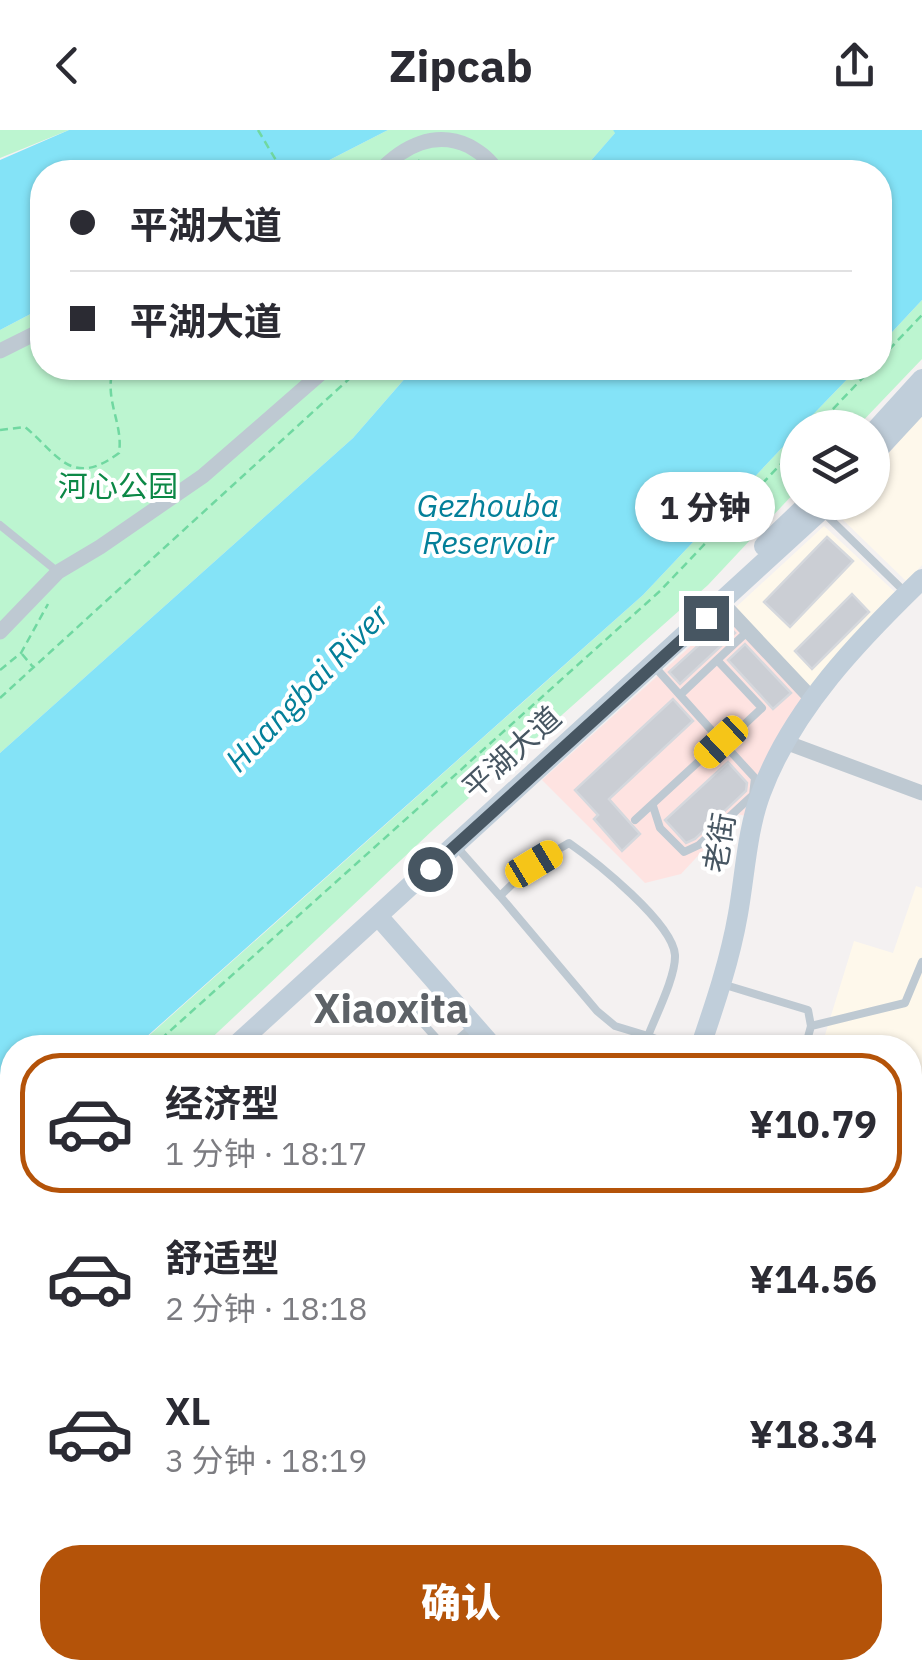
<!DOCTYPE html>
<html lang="zh">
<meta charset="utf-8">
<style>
body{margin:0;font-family:"IBM Plex Sans","Noto Sans SC",sans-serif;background:#f2f2f3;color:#2b2b33;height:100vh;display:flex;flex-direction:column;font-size:38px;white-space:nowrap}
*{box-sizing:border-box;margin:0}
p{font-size:32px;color:#7c7c81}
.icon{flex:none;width:55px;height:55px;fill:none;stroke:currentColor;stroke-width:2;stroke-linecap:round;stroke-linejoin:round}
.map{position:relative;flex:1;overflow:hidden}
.sheet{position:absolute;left:0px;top:905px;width:922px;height:645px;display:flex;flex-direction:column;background:#fff;border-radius:40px 40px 0 0;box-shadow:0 2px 8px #0004}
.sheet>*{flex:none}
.hud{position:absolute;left:30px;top:30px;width:862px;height:220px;border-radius:40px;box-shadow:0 2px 8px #0004;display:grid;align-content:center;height:220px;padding:0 40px;background:#fff}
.controls{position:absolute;left:780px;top:280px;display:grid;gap:20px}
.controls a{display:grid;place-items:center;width:110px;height:110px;border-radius:50%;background:#fff;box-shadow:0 2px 8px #0004;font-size:50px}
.end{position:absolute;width:45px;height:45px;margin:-22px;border:12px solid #475662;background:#fff;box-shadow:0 0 0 5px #fff}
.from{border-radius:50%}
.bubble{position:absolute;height:70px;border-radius:35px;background:#fff;box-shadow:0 2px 8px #0004;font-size:32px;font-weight:800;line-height:70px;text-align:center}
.car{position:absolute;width:30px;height:60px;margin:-30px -15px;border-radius:12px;box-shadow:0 0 8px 2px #0007;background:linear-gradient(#f5c518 24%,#345 0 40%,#f5c518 0 76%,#345 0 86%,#f5c518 0)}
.hud b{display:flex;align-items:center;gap:35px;height:95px;font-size:38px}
.hud b+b{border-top:2px solid #e1e1e2}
.hud i{width:25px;height:25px;background:#2b2b33}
ul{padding:18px 0 0;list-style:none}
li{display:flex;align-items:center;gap:30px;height:140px;margin:0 20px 15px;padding:0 20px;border:5px solid transparent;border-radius:40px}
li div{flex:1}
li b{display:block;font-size:38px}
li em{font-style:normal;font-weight:800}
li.selected{border-color:#b45309}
li>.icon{width:90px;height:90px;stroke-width:1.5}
.cta{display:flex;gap:20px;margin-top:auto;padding:20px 40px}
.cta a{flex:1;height:115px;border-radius:40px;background:#b45309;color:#fff;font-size:40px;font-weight:800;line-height:115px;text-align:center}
header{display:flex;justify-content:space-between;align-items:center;height:130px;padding:0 40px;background:#fff;font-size:45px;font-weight:800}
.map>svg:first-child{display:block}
.commercial{fill:#fef8eb}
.medical{fill:#fee3e1}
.green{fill:#bcf5d0}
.water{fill:#84e3f7}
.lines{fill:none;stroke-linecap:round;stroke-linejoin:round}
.stream{stroke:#84e3f7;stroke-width:4}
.building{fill:#cbced4;stroke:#d5d8dd;stroke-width:2.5}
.path{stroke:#70d8a1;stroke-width:2.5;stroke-dasharray:8 5;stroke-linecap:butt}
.lane{stroke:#bec9d2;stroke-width:8}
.street{stroke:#bec9d2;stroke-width:15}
.secondary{stroke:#c0ceda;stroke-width:20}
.primary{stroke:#aec2d3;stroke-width:22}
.rail{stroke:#b3b7bd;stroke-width:4}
.route{stroke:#475662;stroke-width:12}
.labels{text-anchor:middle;stroke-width:8;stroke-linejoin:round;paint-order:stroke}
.park-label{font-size:30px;fill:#0c8846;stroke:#fff}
.street-label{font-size:30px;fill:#475662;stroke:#fff}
.water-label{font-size:32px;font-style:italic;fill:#037f99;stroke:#fff}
.district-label{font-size:40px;font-weight:bold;fill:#5d6267;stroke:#fff}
</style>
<header><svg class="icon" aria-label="back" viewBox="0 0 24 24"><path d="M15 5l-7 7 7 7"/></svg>Zipcab<svg class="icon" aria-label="share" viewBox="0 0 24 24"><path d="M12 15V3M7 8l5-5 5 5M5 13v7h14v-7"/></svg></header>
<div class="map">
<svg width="922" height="1550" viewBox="0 0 922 1550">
<rect width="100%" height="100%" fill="#f4f1f1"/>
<path class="commercial" d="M922,284V435L907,452L837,384L846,373L872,372L873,342Z
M824,396L897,464L813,562L734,479Z
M916,756L922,758V975L910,978V918H821L854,811L893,823Z
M910,1085L922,1127V1212L910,1216Z"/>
<path class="medical" d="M724,486L806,571L750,687L737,684L681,744L645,753L542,650Z"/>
<path class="green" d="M0,0H69L0,28Z
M388,0H613L616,2L581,42H306Z
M922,170V229L857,297H801L858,238H880V215Z
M42,178V238H414L353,308L0,623V200Z
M797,302V360L708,455L434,699L202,917L135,918L643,465Z
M12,1027V1092L0,1103V1038Z
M12,1123V1205L0,1208V1133Z"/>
<path class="water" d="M69,0H388L306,42H42V178L0,200V30Z
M613,0H922V170L880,215V42H581L615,3Z
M414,238H858L801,297L798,298L797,302L643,465L135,917L12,918V1027L0,1038V623L353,308Z"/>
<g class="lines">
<path class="stream" d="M910,1497L922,1492
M797,1550L818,1538"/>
</g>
<path class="building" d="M827,407L853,431L790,497L764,472Z
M852,464L869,482L812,539L795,521Z
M724,492L735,503L680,554L669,542Z
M745,514L791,563L773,579L728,530Z
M673,569L693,591L609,669L640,704L622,721L594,689L598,685L575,660Z
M728,632L747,653L746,661L695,709L686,713L665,690Z
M12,1323V1348L0,1351V1325Z
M910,1349L922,1378V1421L910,1426Z
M12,1386V1412L0,1414V1388Z"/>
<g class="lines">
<path class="path" d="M258,0L283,42
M418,30L429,42
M880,229L922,185
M157,238L191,243L224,242L226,238
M815,298L872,238
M0,300L25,297C58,324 71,359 119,323C123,296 108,276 111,249L131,238
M22,524L33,537
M0,540L21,523L48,474
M0,568L361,238
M151,918L660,461L798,316
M910,953L922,950
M0,1054L12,1043
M12,1130L8,1151L12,1164
M0,1157L7,1151
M0,1186L12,1181
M910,1505L922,1501
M816,1550L838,1538"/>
<path class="lane" d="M822,381L905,462
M0,395L58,442
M717,530L748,501
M680,565L717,530L762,578L733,605
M653,676L660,698L684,722L699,715L753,665L755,648L721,611
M635,690L721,611L654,536
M455,715L500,766L533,734L569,713C595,731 673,793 675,825C676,846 656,885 648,906L680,918
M500,766L597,881L615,896L648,906
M722,854L808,880L811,896
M412,881L445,918
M448,918L471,898
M805,918L811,896L905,873L922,832
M910,1063L922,1105
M910,1341L922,1336
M910,1531L922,1526
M114,1550L142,1538
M869,1550L897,1538"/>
<path class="street" d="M379,42C403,16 435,0 469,16C481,23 491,30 497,42
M0,221L42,200
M722,473L814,571
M0,502L58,442L100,417L203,346L327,238
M785,612L922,663
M910,1203L922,1198"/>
<path class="secondary" d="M872,304L922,249
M872,326L922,272
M764,416L810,372
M378,786L494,918
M233,918L830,372
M700,918C715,874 730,830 738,784C745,745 747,700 761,663C792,579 859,510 922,449
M910,1455L922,1451
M0,1485L12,1476
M627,1550L659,1538
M728,1550L729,1538
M750,1550L762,1538"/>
<path class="primary" d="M910,1007L922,1004
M0,1115L12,1105
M0,1232L12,1229
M311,1538L315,1550
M333,1538L338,1550"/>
<path class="rail" d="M910,1242L922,1238
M77,1550L97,1538"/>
</g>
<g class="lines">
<path class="route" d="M430,739L706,488"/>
</g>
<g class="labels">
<g class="park-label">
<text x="118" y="367">河心公园</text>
</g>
<g class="street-label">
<text transform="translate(512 623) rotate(-42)" y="10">平湖大道</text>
<text transform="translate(720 713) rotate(-80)" y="10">老街</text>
</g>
<g class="water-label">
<text x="488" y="387">Gezhouba<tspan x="488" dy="37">Reservoir</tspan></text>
<text transform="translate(307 558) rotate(-46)" y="11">Huangbai River</text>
</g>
<g class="district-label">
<text x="391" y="893">Xiaoxita</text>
</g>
</g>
</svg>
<div class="controls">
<a><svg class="icon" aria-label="layers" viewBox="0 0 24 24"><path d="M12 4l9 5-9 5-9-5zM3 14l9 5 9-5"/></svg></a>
</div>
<i class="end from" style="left:430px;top:739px"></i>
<i class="end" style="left:706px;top:488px"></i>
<div class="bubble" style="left:635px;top:342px;width:140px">1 分钟</div>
<i class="car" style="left:721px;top:612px;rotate:227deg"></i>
<i class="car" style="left:534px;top:734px;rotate:59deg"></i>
<div class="hud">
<b><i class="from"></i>平湖大道</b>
<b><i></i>平湖大道</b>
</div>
<section class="sheet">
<ul>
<li class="selected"><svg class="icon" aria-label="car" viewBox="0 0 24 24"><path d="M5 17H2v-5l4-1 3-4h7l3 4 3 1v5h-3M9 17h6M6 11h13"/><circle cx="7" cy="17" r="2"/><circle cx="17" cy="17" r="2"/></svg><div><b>经济型</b><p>1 分钟 · 18:17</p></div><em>¥10.79</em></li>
<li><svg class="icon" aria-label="car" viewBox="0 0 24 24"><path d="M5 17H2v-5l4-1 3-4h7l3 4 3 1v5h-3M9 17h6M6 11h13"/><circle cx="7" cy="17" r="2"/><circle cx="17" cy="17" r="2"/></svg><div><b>舒适型</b><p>2 分钟 · 18:18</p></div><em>¥14.56</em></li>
<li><svg class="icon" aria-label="car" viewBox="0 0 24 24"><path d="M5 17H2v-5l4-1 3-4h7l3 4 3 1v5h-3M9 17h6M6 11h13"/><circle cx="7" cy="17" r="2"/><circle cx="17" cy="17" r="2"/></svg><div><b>XL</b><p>3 分钟 · 18:19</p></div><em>¥18.34</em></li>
</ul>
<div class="cta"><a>确认</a></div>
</section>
</div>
